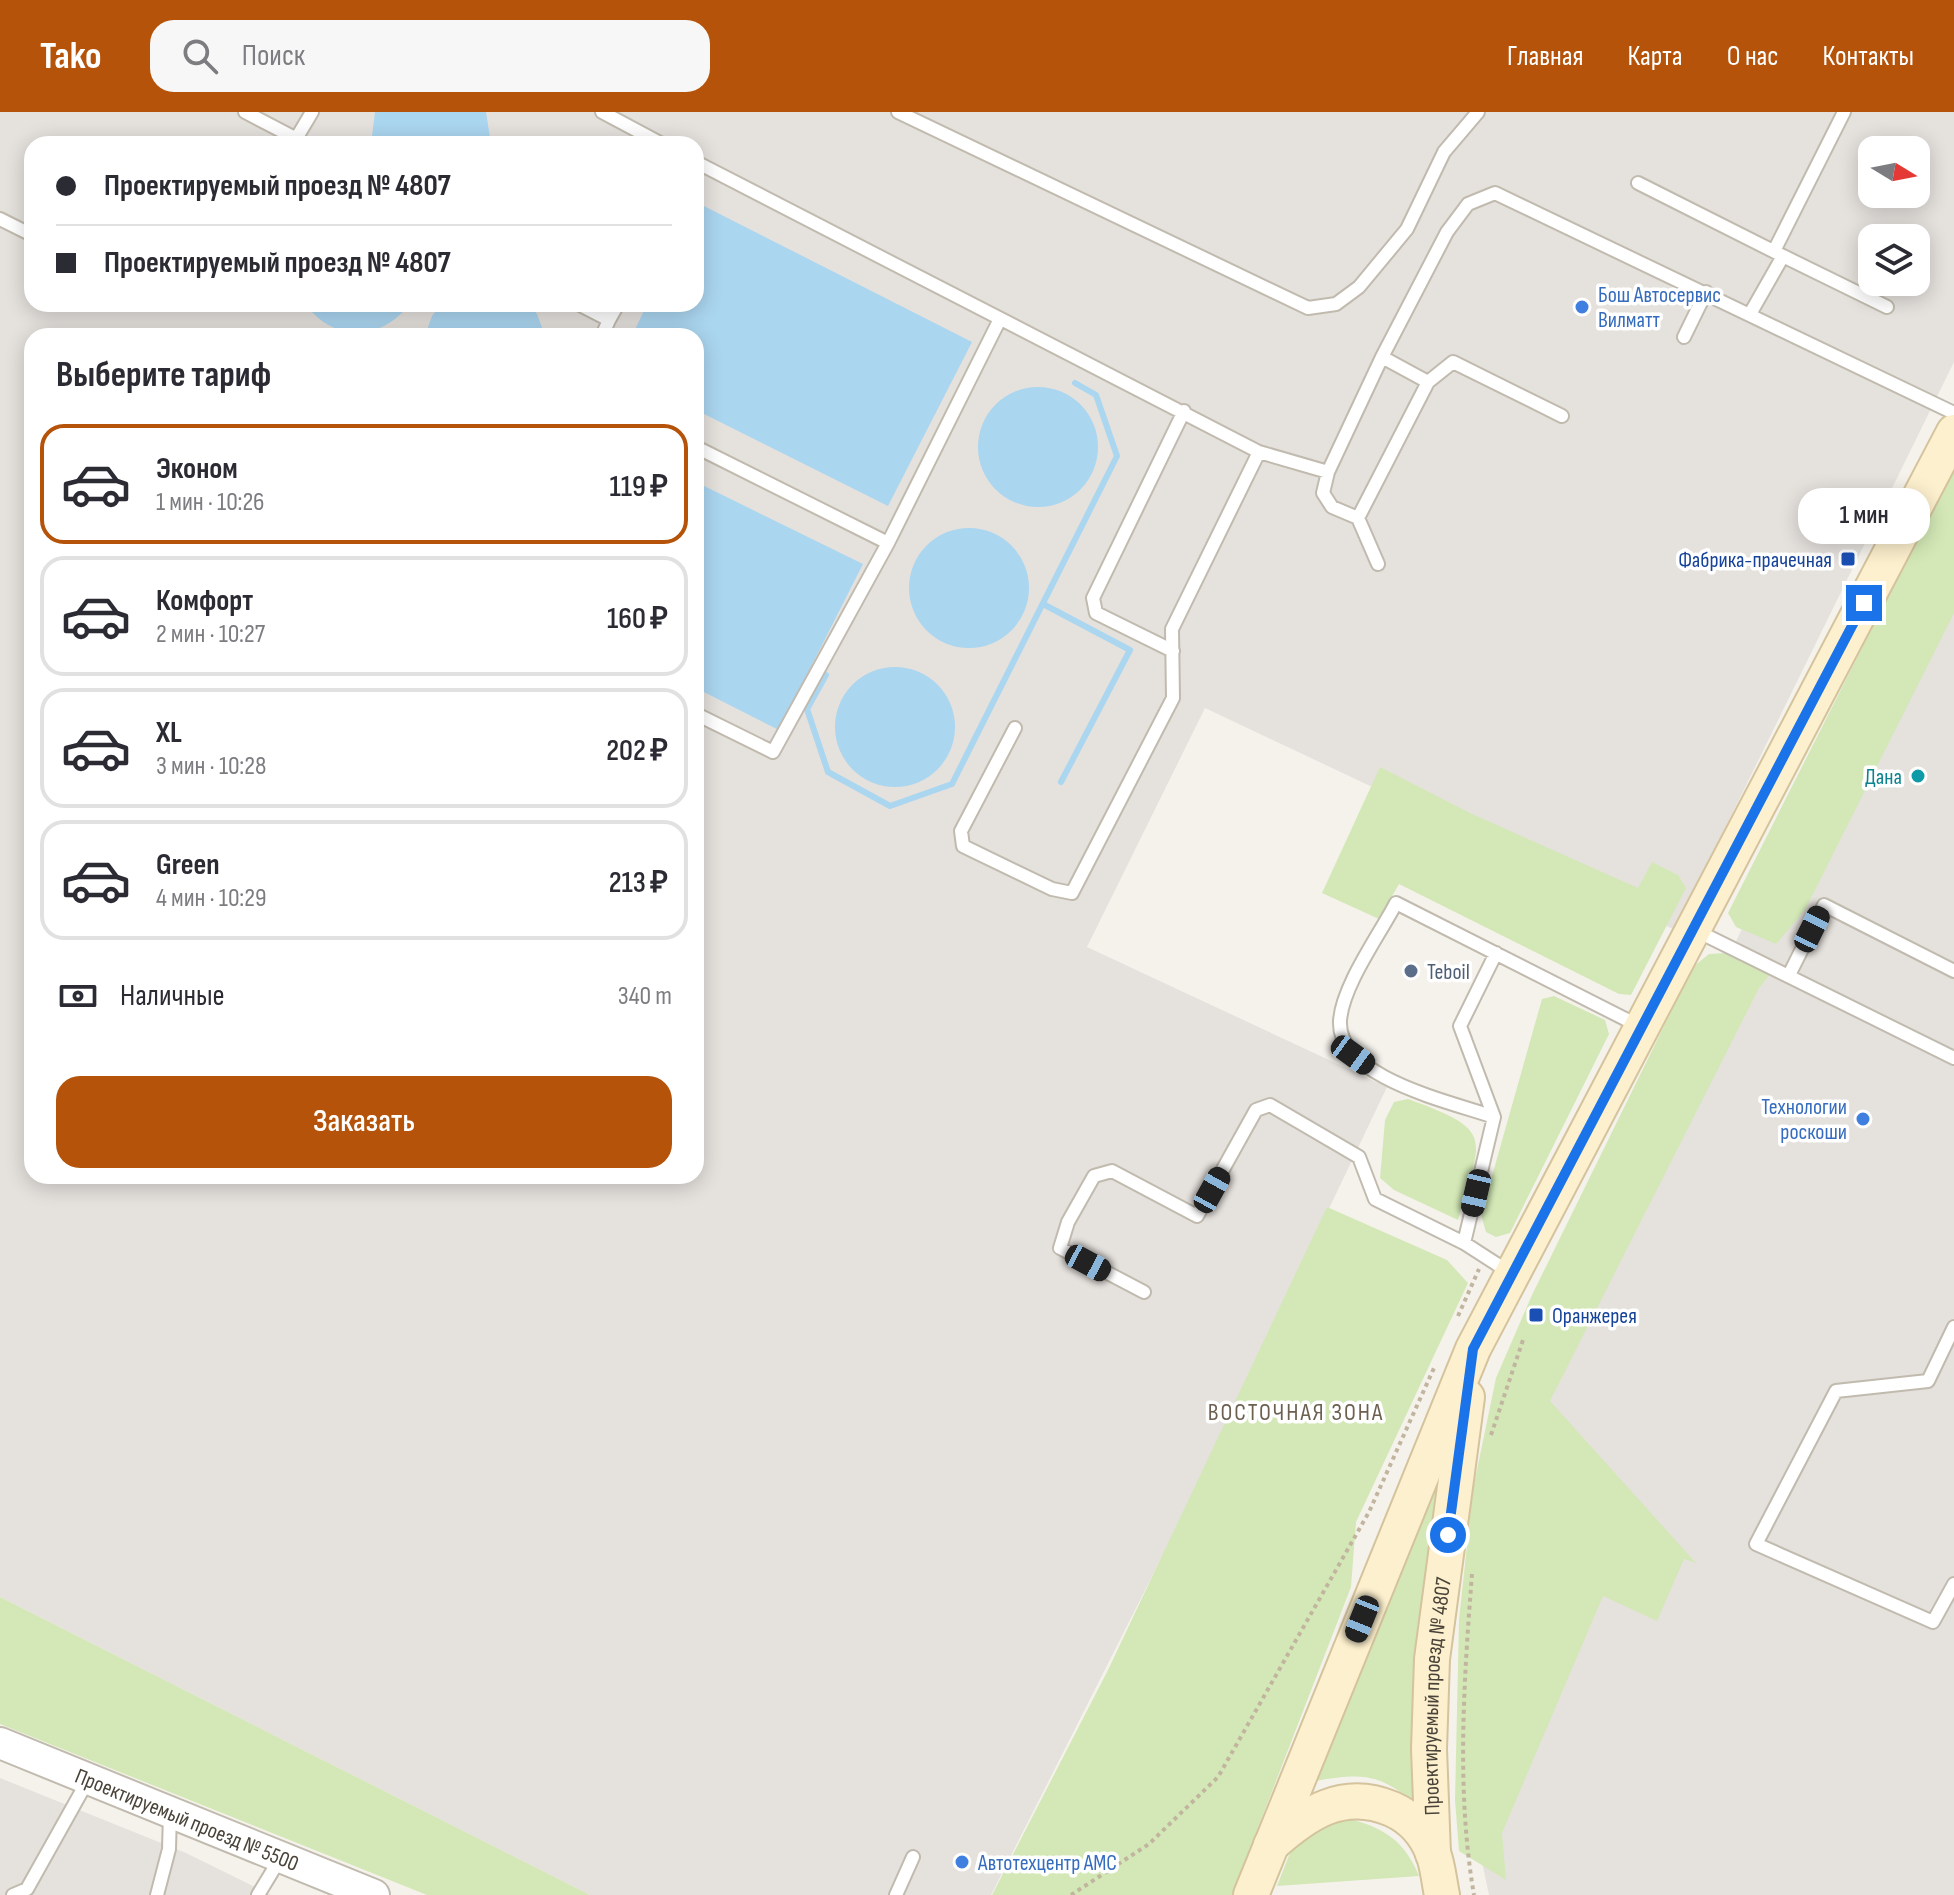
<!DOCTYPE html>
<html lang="ru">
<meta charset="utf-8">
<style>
body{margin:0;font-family:"Sofia Sans Condensed",sans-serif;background:#f7f7f7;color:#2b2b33;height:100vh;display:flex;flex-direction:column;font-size:30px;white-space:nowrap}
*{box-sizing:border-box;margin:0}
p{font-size:26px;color:#7c7c81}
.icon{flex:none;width:44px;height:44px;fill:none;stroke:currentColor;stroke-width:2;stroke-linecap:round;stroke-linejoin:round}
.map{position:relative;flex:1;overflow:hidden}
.panel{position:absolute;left:24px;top:216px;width:680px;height:856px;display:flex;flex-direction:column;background:#fff;border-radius:24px;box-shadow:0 4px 20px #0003}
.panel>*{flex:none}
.top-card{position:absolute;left:24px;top:24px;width:680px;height:176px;border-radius:24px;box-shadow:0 4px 20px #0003;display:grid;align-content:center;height:176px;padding:0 32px;background:#fff}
.needle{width:52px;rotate:100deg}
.tools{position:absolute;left:1858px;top:24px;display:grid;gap:16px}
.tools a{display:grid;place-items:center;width:72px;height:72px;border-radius:16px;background:#fff;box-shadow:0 4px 20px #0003;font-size:40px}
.end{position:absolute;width:36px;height:36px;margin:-18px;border:10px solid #1a73e8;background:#fff;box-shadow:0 0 0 4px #fff}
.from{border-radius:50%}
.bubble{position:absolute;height:56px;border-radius:24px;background:#fff;box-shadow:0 4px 20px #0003;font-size:26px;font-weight:600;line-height:56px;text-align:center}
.car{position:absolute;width:24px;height:48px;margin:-24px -12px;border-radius:10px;box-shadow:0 0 6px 2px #0007;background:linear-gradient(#222 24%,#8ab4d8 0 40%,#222 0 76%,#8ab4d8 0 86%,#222 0)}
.top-card b{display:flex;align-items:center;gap:28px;height:76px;font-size:30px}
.top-card b+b{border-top:2px solid #e1e1e2}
.top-card i{width:20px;height:20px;background:#2b2b33}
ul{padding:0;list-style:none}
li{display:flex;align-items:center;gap:24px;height:120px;margin:0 16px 12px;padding:0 16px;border:4px solid #e1e1e2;border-radius:24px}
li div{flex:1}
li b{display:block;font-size:30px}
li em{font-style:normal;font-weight:600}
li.active{border-color:#b45309}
li>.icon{width:72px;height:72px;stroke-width:1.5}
h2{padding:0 32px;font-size:36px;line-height:96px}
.pay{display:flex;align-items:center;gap:20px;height:88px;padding:0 32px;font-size:30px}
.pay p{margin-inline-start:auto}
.button{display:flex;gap:16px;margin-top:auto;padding:16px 32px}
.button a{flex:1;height:92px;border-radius:24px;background:#b45309;color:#fff;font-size:32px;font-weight:600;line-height:92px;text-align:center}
header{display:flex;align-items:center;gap:48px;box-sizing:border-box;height:112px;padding:0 40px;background:#b45309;color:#fff}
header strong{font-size:38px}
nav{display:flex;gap:44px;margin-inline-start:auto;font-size:28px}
.search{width:560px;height:72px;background:#f7f7f7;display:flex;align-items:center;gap:20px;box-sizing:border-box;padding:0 28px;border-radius:24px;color:#7c7c81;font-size:30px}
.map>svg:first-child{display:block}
.industrial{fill:#e5e1dd;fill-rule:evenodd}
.green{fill:#d3e8b6}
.water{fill:#abd6f0}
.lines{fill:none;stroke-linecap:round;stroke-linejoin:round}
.stream{stroke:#abd6f0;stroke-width:6}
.service-casing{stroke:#c1baae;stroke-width:16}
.tertiary-casing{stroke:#c1baae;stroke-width:34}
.secondary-casing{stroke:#d4c39c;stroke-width:38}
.path{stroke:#c2b5a0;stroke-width:4;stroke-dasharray:4 4;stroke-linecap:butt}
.service{stroke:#fff;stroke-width:12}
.tertiary{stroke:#fff;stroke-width:30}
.secondary{stroke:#fdf0ce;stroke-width:34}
.route{stroke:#1a73e8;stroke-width:10}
.shop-dot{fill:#3f7fe0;stroke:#fff;stroke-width:3}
.transit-dot{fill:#1a4fb4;stroke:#fff;stroke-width:3}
.culture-dot{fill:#0f9aa8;stroke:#fff;stroke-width:3}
.service-dot{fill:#5c6f8a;stroke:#fff;stroke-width:3}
.labels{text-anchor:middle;stroke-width:7;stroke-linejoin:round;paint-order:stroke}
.shop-label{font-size:22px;fill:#366cbe;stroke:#fff;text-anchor:start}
.transit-label{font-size:22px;fill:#164399;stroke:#fff;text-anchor:end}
.culture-label{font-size:22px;fill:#0d838f;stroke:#fff;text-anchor:end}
.service-label{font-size:22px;fill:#4e5e75;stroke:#fff;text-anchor:start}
.street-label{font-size:22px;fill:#4a4339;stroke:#fff}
.neighbourhood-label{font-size:24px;letter-spacing:2px;fill:#6d6051;stroke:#fff}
</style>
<header>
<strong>Tako</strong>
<div class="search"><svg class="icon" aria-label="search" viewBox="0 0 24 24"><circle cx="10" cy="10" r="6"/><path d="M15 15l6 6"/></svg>Поиск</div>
<nav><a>Главная</a><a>Карта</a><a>О нас</a><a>Контакты</a></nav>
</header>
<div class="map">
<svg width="1954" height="1783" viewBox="0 0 1954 1783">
<rect width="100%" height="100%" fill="#f5f2ec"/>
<path class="industrial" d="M0,0H1954V250L1675,818L1205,596L1087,835L1387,975L1179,1411L991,1783H590L0,1485ZM32,32H696V192H32ZM1872,38H1916V82H1872ZM1872,126H1916V170H1872ZM32,224H696V1064H32Z
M1954,380V1783H1489L1474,1712L1514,1378L1577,1157Z
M0,1666L186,1741L271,1783H0Z"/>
<path class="green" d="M1954,354V501L1805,798L1776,832L1736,815L1728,801Z
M1380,655L1472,702L1638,776L1652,750L1678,763L1686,776L1631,883L1619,882L1399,772L1379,807L1322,781Z
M1726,841L1750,847L1772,860L1759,876L1550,1289L1696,1451L1684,1447L1657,1509L1603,1484L1502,1721L1506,1768L1459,1739L1455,1688L1459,1508L1473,1377L1496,1266L1532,1183L1693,855L1709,842Z
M1554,884L1605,908L1609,922L1510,1121L1496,1125L1486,1120L1481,1103L1542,887Z
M1408,987C1497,1019 1481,1025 1458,1108L1394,1078L1380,1066L1385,1008L1394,990Z
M1327,1095L1447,1148L1468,1171L1356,1410L1351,1475L1232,1783H992L1108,1558Z
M1440,1360L1416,1691C1377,1661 1362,1661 1315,1669Z
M0,1485L590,1783H427L0,1612Z
M1337,1704C1378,1713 1403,1724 1419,1764L1277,1774L1293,1733Z"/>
<path class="water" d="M375,0H486L491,32H371Z
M698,91L972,230L888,394L696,298V224H632L647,192H696Z
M305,192H410C380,230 335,231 305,192Z
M441,192H529L537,202L545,224H425L432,204Z
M978 335a60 60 0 1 1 120 0a60 60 0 1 1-120 0Z
M696,370L863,452L779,618L696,576Z
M909 476a60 60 0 1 1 120 0a60 60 0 1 1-120 0Z
M835 615a60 60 0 1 1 120 0a60 60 0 1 1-120 0Z"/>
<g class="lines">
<path class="stream" d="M1043,492L1130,538L1061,670
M826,563L807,597L828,660L890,694L952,672L1117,344L1096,283L1075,271"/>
<g class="service-casing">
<path id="service" d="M245,0L295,26
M602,0L662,32
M898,0L1308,196L1336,192L1359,175L1407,117L1444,40L1478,0
M293,32L312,0
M696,50L1259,340L1328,360
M1638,71L1783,144L1750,202
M0,107L32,123
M1774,139L1844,0
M1783,144L1887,195
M578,192L609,208L618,192
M602,224L609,208
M1684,225L1706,180
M1382,245L1428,270
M1562,304L1453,250L1428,270L1358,406L1332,395L1323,381L1328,360L1382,245L1447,120L1468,92L1495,81L1954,301
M696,335L888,431
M1358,406L1378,452
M1173,539L1096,501L1093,486L1184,299
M696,602L773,640L888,431L1000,207
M1015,616L961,719L963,734L1052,777L1072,781L1173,586L1172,517L1259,340
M1695,818L1954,946
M1789,863L1824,793L1954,859
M1494,1005L1460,914L1496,841
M1464,1131L1494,1005C1452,990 1337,966 1340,909C1342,874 1380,822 1396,791L1639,914
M1144,1180L1060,1136L1068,1110L1094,1064L1112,1059L1197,1104L1256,998L1270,993L1359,1045L1375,1087L1464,1131L1509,1160
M1954,1215L1928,1269L1836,1279L1756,1432L1933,1510L1954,1472
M13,1783L27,1777L88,1668
M157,1783L169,1737L170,1702
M258,1783L281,1745
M896,1783L913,1745"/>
</g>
<g class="tertiary-casing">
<g id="tertiary">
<path id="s1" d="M0,1631L374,1783"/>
</g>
</g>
<g class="secondary-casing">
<g id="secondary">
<path d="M1271,1733C1307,1701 1343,1676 1392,1697C1412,1706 1425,1720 1433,1741C1438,1754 1439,1769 1442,1783"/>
<path id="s2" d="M1433,1742L1429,1637L1432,1547L1467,1285"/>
<path d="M1251,1783L1473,1237L1954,320"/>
</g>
</g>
<path class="path" d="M1458,1204L1479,1157
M1491,1323L1523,1228
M1472,1462C1464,1567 1456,1679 1474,1783
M1071,1783L1149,1732L1218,1665L1369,1400L1434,1256"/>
<use href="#service" class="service"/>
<use href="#tertiary" class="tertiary"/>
<use href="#secondary" class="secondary"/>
</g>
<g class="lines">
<path class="route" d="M1448,1423L1473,1237L1864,491"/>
</g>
<g class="shop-dot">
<circle cx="1582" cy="195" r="8"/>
<circle cx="1863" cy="1007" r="8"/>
<circle cx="962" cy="1750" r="8"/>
</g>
<g class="transit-dot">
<rect x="1840" y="439" width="16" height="16" rx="4"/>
<rect x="1528" y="1195" width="16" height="16" rx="4"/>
</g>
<circle class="culture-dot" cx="1918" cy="664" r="8"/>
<circle class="service-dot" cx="1411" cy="859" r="8"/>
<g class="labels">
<g class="shop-label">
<text x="1598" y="190">Бош Автосервис<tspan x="1598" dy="25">Вилматт</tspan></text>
<text x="1847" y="1002" text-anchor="end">Технологии<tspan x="1847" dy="25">роскоши</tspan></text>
<text x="978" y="1758">Автотехцентр АМС</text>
</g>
<g class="transit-label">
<text x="1832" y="455">Фабрика-прачечная</text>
<text x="1552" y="1211" text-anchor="start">Оранжерея</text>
</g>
<g class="culture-label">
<text x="1902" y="672">Дана</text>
</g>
<g class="service-label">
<text x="1427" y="867">Teboil</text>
</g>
<g class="street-label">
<text dy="8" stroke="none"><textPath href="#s2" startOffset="158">Проектируемый проезд № 4807</textPath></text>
<text dy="8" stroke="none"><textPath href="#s1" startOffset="202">Проектируемый проезд № 5500</textPath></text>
</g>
<g class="neighbourhood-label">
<text x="1296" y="1308">ВОСТОЧНАЯ ЗОНА</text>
</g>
</g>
</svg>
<div class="tools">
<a><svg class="needle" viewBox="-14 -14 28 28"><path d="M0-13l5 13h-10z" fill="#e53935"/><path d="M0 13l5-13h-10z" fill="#7c7c81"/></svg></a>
<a><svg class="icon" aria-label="layers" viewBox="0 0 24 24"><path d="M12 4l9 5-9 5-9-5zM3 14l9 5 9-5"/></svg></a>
</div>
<i class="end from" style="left:1448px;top:1423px"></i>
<i class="end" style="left:1864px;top:491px"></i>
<div class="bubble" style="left:1798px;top:376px;width:132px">1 мин</div>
<i class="car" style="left:1812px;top:817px;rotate:26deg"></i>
<i class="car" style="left:1353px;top:943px;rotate:126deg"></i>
<i class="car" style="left:1212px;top:1078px;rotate:29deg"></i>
<i class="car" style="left:1476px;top:1081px;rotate:193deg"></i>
<i class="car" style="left:1088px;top:1151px;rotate:118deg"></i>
<i class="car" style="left:1362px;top:1507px;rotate:202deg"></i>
<div class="top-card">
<b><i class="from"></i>Проектируемый проезд № 4807</b>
<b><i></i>Проектируемый проезд № 4807</b>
</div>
<section class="panel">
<h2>Выберите тариф</h2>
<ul>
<li class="active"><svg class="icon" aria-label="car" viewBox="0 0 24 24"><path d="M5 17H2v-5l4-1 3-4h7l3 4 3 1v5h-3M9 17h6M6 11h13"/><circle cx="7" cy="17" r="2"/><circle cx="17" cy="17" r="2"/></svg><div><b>Эконом</b><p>1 мин · 10:26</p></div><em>119 ₽</em></li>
<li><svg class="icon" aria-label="car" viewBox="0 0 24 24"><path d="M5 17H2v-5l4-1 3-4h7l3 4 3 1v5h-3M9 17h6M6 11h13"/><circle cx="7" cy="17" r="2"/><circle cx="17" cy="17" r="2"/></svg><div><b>Комфорт</b><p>2 мин · 10:27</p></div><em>160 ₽</em></li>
<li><svg class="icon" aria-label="car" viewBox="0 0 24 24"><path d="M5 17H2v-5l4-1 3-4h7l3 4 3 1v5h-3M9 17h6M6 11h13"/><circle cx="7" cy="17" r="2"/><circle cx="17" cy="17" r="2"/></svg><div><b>XL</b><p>3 мин · 10:28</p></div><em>202 ₽</em></li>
<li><svg class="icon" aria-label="car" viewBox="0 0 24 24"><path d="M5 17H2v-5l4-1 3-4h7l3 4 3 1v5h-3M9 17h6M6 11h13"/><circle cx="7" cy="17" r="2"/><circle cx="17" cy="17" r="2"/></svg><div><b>Green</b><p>4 мин · 10:29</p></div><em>213 ₽</em></li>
</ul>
<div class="pay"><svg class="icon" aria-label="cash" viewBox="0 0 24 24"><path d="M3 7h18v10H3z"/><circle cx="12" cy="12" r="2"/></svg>Наличные<p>340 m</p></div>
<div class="button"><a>Заказать</a></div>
</section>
</div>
